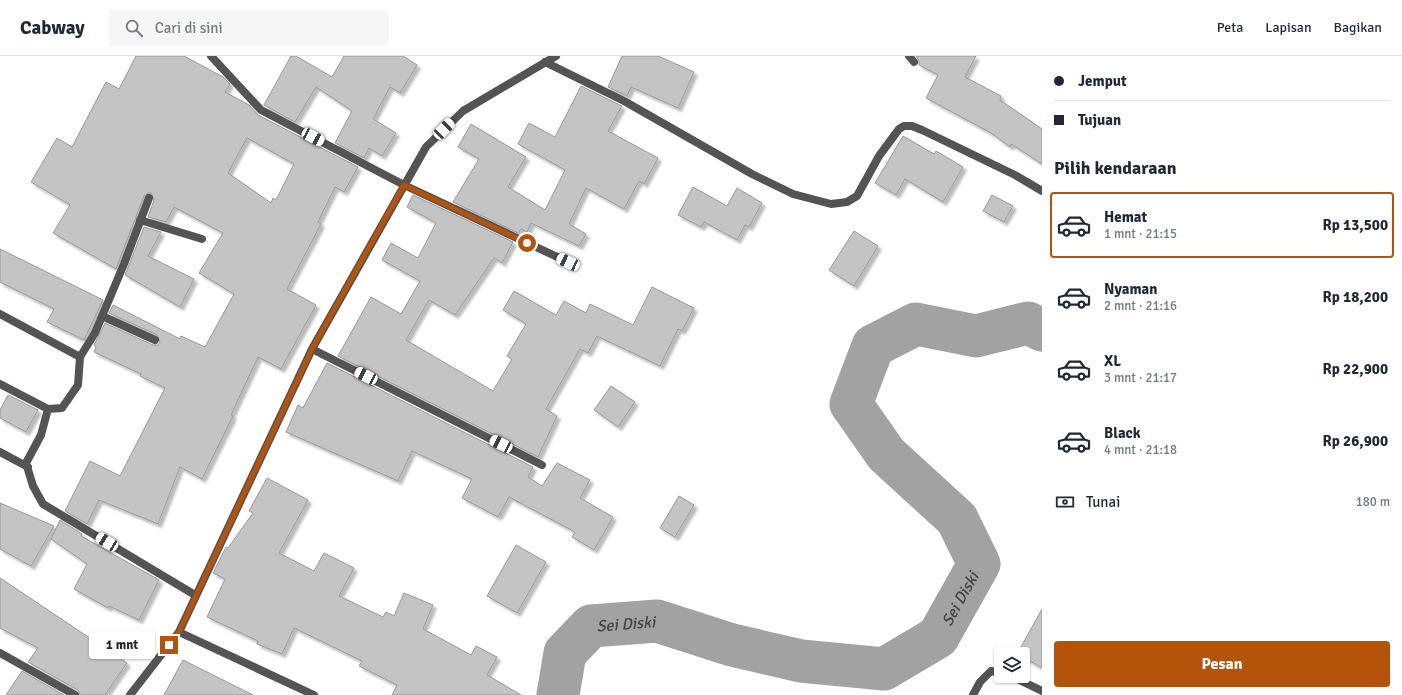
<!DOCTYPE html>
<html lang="id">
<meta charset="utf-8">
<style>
body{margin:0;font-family:Signika,sans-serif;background:#f6f6f7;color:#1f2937;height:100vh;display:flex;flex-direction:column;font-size:15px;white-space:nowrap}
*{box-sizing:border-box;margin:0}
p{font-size:13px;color:#747a83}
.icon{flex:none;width:22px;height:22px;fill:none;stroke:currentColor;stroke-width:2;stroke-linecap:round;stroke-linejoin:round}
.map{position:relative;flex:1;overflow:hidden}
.sheet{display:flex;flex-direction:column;background:#fff;width:360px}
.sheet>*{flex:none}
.top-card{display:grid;align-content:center;height:88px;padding:0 12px;background:#fff}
.tools{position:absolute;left:994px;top:591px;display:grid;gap:8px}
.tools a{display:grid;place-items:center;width:36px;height:36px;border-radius:4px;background:#fff;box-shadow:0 1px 3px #0004;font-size:20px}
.end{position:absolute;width:18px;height:18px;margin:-9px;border:5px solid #b45309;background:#fff;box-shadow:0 0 0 2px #fff}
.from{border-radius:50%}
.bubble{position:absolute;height:28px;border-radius:4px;background:#fff;box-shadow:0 1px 3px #0004;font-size:13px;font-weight:700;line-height:28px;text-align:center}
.car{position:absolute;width:12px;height:24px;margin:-12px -6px;border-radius:5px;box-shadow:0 0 3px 1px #0007;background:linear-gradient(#fff 24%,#345 0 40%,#fff 0 76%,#345 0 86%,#fff 0)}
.top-card b{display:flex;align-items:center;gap:14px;height:38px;font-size:15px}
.top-card b+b{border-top:1px solid #e0e1e3}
.top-card i{width:10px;height:10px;background:#1f2937}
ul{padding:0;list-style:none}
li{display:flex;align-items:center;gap:12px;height:66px;margin:0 8px 6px;padding:0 4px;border:2px solid transparent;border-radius:4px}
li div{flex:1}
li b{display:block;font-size:15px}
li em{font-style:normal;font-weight:700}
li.on{border-color:#b45309}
li>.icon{width:36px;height:36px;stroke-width:1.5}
h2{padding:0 12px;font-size:18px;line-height:48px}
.pay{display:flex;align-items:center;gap:10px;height:44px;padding:0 12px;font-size:15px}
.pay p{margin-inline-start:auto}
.primary-button{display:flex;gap:8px;margin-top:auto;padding:8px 12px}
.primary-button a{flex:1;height:46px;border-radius:4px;background:#b45309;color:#fff;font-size:16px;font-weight:700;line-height:46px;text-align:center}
header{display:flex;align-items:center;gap:24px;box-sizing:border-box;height:56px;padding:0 20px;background:#fff;border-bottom:1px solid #e0e1e3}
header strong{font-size:19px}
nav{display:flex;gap:22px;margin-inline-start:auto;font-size:14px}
.search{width:280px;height:36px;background:#f6f6f7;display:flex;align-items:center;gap:10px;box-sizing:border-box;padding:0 14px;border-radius:4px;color:#747a83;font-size:15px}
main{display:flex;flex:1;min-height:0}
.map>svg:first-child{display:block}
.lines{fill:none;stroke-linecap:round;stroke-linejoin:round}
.river{stroke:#a2a2a2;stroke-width:43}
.building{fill:#c4c4c4;stroke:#989898;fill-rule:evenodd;filter:url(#shadow)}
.minor{stroke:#545454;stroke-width:8}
.route{stroke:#b45309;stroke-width:5}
.labels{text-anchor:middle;stroke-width:3;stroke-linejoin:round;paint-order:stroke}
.water-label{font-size:16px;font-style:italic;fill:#434343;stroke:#fff}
</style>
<header>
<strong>Cabway</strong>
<div class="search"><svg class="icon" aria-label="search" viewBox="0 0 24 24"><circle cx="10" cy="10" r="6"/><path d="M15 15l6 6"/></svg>Cari di sini</div>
<nav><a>Peta</a><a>Lapisan</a><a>Bagikan</a></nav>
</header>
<main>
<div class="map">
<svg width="1042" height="639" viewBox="0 0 1042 639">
<defs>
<filter id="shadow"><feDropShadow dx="3.5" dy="3.5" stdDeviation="1" flood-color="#0004"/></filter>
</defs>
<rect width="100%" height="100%" fill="#fff"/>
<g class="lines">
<path class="river" id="s1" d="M558,639L565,597L591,570L657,565L732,589L801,605L884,613L938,581L979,508L957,463L886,398L851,348L873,290L916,268L976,280L1028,267L1042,274"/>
</g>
<path class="building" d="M136,0H184L223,21L230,28L225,36L249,49L258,59L358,111L344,136L335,131L318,166L321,168L287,233L316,249L281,313L258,301L231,359L233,360L202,423L180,411L158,468L99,444L87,468L65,455L90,405L120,420L165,332L140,320L141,318L94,296L96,291L94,289L105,267L153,289H158L160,286L157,279L109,257L113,249L180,283L181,280L205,291L234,238L199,217L223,177L174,151L166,166L148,161L154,144L151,137H148L144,140L116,213L53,177L70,149L31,126L57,82L72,91L106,26L119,33ZM247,82L294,108L276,144L273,142L271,147L228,117Z
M291,0H296L332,21L344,0H403L417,9L400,37L390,31L373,63L396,77L382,100L369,92L364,102L335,87L352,55L316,31L295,66L264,49Z
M622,0H658L694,16L678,52L631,31L627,40L608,31Z
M916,0H976L965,21L1001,40L1000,44L1042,73V108L1011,88L1010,91L991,77L926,42L938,19L919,9V5Z
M581,30L622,50L608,75L658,102L644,128L639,125L624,153L586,132L569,168L586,178L579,190L531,167L527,176L521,173L518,177L453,146L479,103L458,91L471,68L526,101L508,131L545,154L565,114L518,88L529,67L555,81Z
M903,80L934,98L936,95L963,111L943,146L905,123L896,139L875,127Z
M693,131L727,150L737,132L762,147L749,171L745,169L737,184L704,166L701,171L678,159Z
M413,139L513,186L502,207L494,202L455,259L429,244L406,284L493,335L512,303L507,300L526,268L503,254L514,235L556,259L564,245L586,257L590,248L633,269L652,231L694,252L682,275L678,273L660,310L597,280L588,297L580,293L546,353L557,360L538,401L338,300L371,241L401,258L420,225L382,204L391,187L418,202L436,167L407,151Z
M992,139L1013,150L1004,166L983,155Z
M144,171L161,176L148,200L194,223L180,251L125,219Z
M854,175L878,190L854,230L829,214Z
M0,193L103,244L84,284L47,266L54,253L0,226Z
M327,307L533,411L528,421L542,430L557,407L590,424L580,442L613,461L594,494L572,481L575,476L509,441L498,461L462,442L472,423L412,395L398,425L286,376L298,349L303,352Z
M611,330L635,346L618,371L594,354Z
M8,339L38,354L26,376L0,362V354Z
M267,422L308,444L279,497L314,515L324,497L354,512L339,540L383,561L386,556L394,560L404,537L433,549L423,573L471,599L476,590L497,601L487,619L521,639H392L397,629L359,610L362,605L294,572L282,598L257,588L258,585L207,561L225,523L213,517L226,491L228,492L253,457L249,455Z
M679,440L694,449L675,481L660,472Z
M0,447L54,470L31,510L0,493Z
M60,464L82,478L81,480L159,524L139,564L109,550L108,552L74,533L87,508L51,483Z
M516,489L546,506L517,557L487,540Z
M0,522L127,607L105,639H80L78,634L28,606L38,592L0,572Z
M1042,553V612L1023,601V598H1017Z
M183,604L253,639H164Z
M22,615L64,639H6Z"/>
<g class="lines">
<path class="minor" d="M211,0L261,54L404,129L568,206
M909,0L914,6
M545,6L624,45L752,118L793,138L831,148L847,146L857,140L879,100L899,73L904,70H912L922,74L1015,119L1042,135
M149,142L124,208L95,277L80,301L78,329L62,352L48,353L41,379L26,407L33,430L43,448L195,539
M140,164L202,183
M0,258L80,301
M102,260L155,284
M312,293L542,409
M0,328L48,353
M0,396L28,411
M179,576L314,639
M0,597L75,639
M1011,620L1042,635
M130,639L179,576L312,293L426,91L463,55L556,0
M973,639L980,626L991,615L1001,617"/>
</g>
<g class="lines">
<path class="route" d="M169,589L179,576L312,293L404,129L527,187"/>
</g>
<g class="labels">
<g class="water-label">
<text dy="6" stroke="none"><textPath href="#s1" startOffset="486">Sei Diski</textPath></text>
<text dy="6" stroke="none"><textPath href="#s1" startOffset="115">Sei Diski</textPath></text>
</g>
</g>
</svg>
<div class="tools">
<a><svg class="icon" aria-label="layers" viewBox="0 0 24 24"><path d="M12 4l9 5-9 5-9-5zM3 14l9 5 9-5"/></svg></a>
</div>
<i class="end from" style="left:527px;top:187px"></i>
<i class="end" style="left:169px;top:589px"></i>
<div class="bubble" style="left:89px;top:575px;width:66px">1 mnt</div>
<i class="car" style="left:444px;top:73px;rotate:45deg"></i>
<i class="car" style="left:313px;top:81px;rotate:118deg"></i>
<i class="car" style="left:568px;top:206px;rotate:295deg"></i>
<i class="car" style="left:366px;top:320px;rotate:297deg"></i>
<i class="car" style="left:501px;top:388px;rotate:297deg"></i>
<i class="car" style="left:107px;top:486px;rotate:301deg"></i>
</div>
<section class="sheet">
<div class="top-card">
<b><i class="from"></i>Jemput</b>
<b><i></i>Tujuan</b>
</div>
<h2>Pilih kendaraan</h2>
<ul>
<li class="on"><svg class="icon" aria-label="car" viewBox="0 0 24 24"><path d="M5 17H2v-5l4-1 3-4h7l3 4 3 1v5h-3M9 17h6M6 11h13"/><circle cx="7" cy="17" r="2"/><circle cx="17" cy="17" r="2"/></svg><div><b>Hemat</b><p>1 mnt · 21:15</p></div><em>Rp 13,500</em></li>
<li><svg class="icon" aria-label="car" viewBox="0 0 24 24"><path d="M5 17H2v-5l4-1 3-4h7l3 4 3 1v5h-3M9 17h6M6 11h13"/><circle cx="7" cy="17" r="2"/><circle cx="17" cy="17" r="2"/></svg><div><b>Nyaman</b><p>2 mnt · 21:16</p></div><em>Rp 18,200</em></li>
<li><svg class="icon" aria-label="car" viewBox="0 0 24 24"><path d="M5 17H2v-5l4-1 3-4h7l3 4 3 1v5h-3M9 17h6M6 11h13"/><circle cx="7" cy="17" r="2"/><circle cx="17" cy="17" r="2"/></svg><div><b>XL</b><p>3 mnt · 21:17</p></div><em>Rp 22,900</em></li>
<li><svg class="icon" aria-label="car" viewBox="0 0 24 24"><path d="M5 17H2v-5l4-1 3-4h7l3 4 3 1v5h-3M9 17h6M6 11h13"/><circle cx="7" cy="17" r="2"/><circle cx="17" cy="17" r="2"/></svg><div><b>Black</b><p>4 mnt · 21:18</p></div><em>Rp 26,900</em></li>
</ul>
<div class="pay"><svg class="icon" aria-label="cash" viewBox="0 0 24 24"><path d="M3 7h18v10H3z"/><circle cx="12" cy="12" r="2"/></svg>Tunai<p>180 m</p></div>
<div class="primary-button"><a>Pesan</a></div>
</section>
</main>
